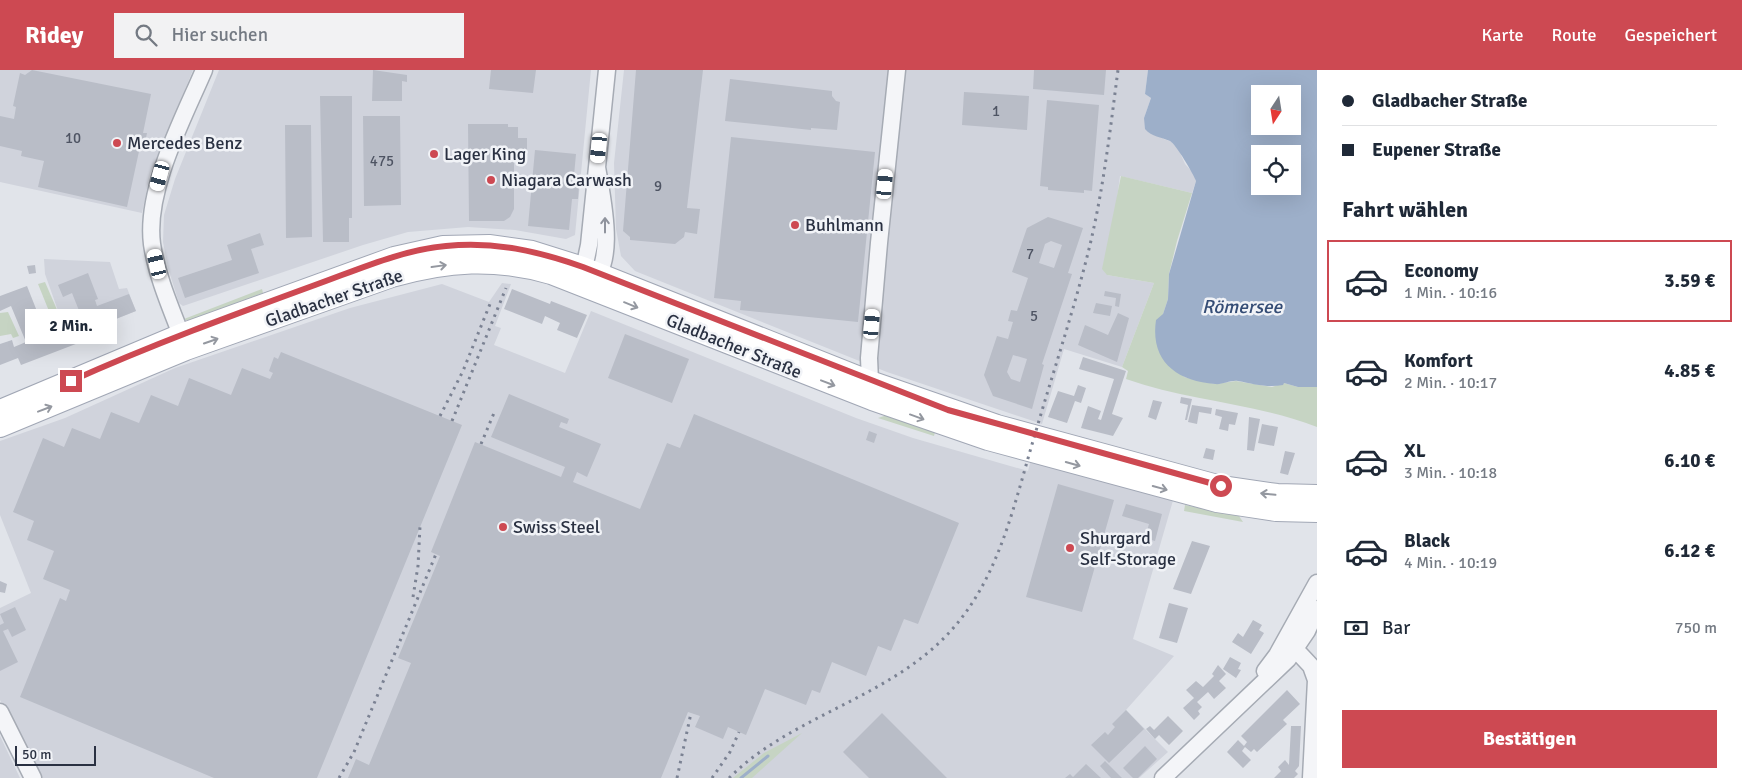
<!DOCTYPE html>
<html lang="de">
<meta charset="utf-8">
<style>
body{margin:0;font-family:Signika,sans-serif;background:#f2f2f3;color:#1f2937;height:100vh;display:flex;flex-direction:column;font-size:19px;white-space:nowrap}
*{box-sizing:border-box;margin:0}
p{font-size:16px;color:#747a83}
.icon{flex:none;width:28px;height:28px;fill:none;stroke:currentColor;stroke-width:2;stroke-linecap:round;stroke-linejoin:round}
.map{position:relative;flex:1;overflow:hidden}
.side{display:flex;flex-direction:column;background:#fff;width:425px}
.side>*{flex:none}
.top-card{display:grid;align-content:center;height:110px;padding:0 25px;background:#fff}
.needle{width:32px;rotate:192deg}
.tools{position:absolute;left:1251px;top:15px;display:grid;gap:10px}
.tools a{display:grid;place-items:center;width:50px;height:50px;border-radius:0px;background:#fff;box-shadow:0 5px 20px #0002;font-size:25px}
.scale{position:absolute;left:15px;bottom:12px;width:81px;box-sizing:border-box;padding-left:5px;border:2px solid #2a3142;border-top:0;font-size:14px;line-height:18px;white-space:nowrap;color:#2a3142;-webkit-text-stroke:4px #f1f3f7;paint-order:stroke}
.end{position:absolute;width:22px;height:22px;margin:-11px;border:6px solid #cd4952;background:#fff;box-shadow:0 0 0 2px #fff}
.from{border-radius:50%}
.bubble{position:absolute;height:35px;border-radius:0px;background:#fff;box-shadow:0 5px 20px #0002;font-size:16px;font-weight:700;line-height:35px;text-align:center}
.car{position:absolute;width:15px;height:30px;margin:-15px -8px;border-radius:6px;box-shadow:0 0 4px 1px #0007;background:linear-gradient(#fff 24%,#345 0 40%,#fff 0 76%,#345 0 86%,#fff 0)}
.top-card b{display:flex;align-items:center;gap:18px;height:48px;font-size:19px}
.top-card b+b{border-top:1px solid #e0e1e3}
.top-card i{width:12px;height:12px;background:#1f2937}
ul{padding:0;list-style:none}
li{display:flex;align-items:center;gap:15px;height:82px;margin:0 10px 8px;padding:0 15px;border:2px solid transparent;border-radius:0px}
li div{flex:1}
li b{display:block;font-size:19px}
li em{font-style:normal;font-weight:700}
li.active{border-color:#cd4952}
li>.icon{width:45px;height:45px;stroke-width:1.5}
h2{padding:0 25px;font-size:22px;line-height:60px}
.pay{display:flex;align-items:center;gap:12px;height:55px;padding:0 25px;font-size:19px}
.pay p{margin-inline-start:auto}
.primary-button{display:flex;gap:10px;margin-top:auto;padding:10px 25px}
.primary-button a{flex:1;height:58px;border-radius:0px;background:#cd4952;color:#fff;font-size:20px;font-weight:700;line-height:58px;text-align:center}
header{display:flex;align-items:center;gap:30px;box-sizing:border-box;height:70px;padding:0 25px;background:#cd4952;color:#fff}
header strong{font-size:24px}
nav{display:flex;gap:28px;margin-inline-start:auto;font-size:18px}
.search{width:350px;height:45px;background:#f2f2f3;display:flex;align-items:center;gap:12px;box-sizing:border-box;padding:0 18px;border-radius:0px;color:#747a83;font-size:19px}
main{display:flex;flex:1;min-height:0}
.map>svg:first-child{display:block}
.built{fill:#d0d3dc}
.green{fill:#c6d4c3}
.water{fill:#9dafc9;fill-rule:evenodd}
.lines{fill:none;stroke-linecap:round;stroke-linejoin:round}
.stream{stroke:#9dafc9;stroke-width:3}
.building{fill:#b9bdc7;fill-rule:evenodd}
.minor-casing{stroke:#a6abb4;stroke-width:19}
.major-casing{stroke:#a1a7b5;stroke-width:22}
.minor{stroke:#f4f5f8;stroke-width:16}
.major{stroke:#fff;stroke-width:20}
.rail{stroke:#7b8293;stroke-width:3;stroke-dasharray:2.5 5;stroke-linecap:butt}
.oneway{stroke:#8f939d}
.oneway2{stroke:#9498a0}
.route{stroke:#cd4952;stroke-width:6}
.poi-dot{fill:#cd4952;stroke:#f1f3f7;stroke-width:2}
.labels{text-anchor:middle;stroke-width:5;stroke-linejoin:round;paint-order:stroke}
.number-label{font-size:15px;fill:#4e5463}
.poi-label{font-size:18px;fill:#2a3142;stroke:#f1f3f7;text-anchor:start}
.street-label{font-size:18px;fill:#2a3142;stroke:#f1f3f7}
.water-label{font-size:19px;font-style:italic;fill:#344c75;stroke:#f1f3f7}
</style>
<header>
<strong>Ridey</strong>
<div class="search"><svg class="icon" aria-label="search" viewBox="0 0 24 24"><circle cx="10" cy="10" r="6"/><path d="M15 15l6 6"/></svg>Hier suchen</div>
<nav><a>Karte</a><a>Route</a><a>Gespeichert</a></nav>
</header>
<main>
<div class="map">
<svg width="1317" height="708" viewBox="0 0 1317 708">
<rect width="100%" height="100%" fill="#e1e4ea"/>
<path class="built" d="M0,0H193L150,104L142,143L0,112Z
M219,0H591L575,165L566,169L515,160L468,157L408,162L363,175L183,236L179,233L168,198L163,172L164,145L175,109Z
M624,0H1148L1145,24L1151,28L1144,48L1164,69L1172,72L1178,78L1185,94L1194,104L1196,111L1192,123L1120,106L1107,205L1154,213L1122,297L1064,279L1042,354L887,302L635,201L621,186L616,159L614,93Z
M44,189L110,192L119,219L127,218L136,241L78,264L71,247L61,249L45,204Z
M502,213L511,214L495,256L501,258L494,275L565,303L591,241L856,348L913,368L1028,401L1031,390L1174,427L1133,569L1174,586L1126,640L1168,682L1139,708H38L0,630V538L31,523L0,445V371L65,348L175,298L350,238L442,214L489,232Z
M0,666L20,708H0Z"/>
<path class="green" d="M1121,106L1192,123L1177,171L1169,204L1168,229L1163,244L1184,307L1215,314L1236,311L1272,317L1284,313L1298,317H1317V357C1255,333 1188,331 1126,309L1128,301L1122,297L1154,213L1107,205L1102,199Z
M45,212L61,249L53,251L38,214Z
M262,219L263,223L188,251L184,249Z
M8,242L19,266L13,268L11,264L0,266V243Z
M884,346H891L935,362L934,366L878,348Z
M1185,435L1239,446L1243,452L1184,441Z
M802,663L752,708H733L764,683Z"/>
<path class="water" d="M1148,0H1317V317H1298L1284,313L1283,315C1267,318 1254,314 1238,311C1230,310 1222,315 1215,314C1176,311 1150,291 1156,250L1163,244L1168,229L1169,204L1196,111C1194,105 1176,74 1170,71C1161,67 1152,67 1145,59L1144,48L1151,28L1145,24ZM1260,24H1292V56H1260ZM1260,84H1292V116H1260Z"/>
<g class="lines">
<path class="stream" d="M741,708L768,686"/>
</g>
<path class="building" d="M32,0L151,24L143,63H147L145,73L141,72L127,137L38,117L44,91L21,86L22,81L0,76V46L14,49L16,37L13,36L20,3L25,5Z
M373,0L407,5V12L402,11V31H372Z
M491,0H536L533,23L489,19Z
M636,0H703L687,138L700,139L697,164L685,162L684,167L675,174L630,170V167L623,161Z
M1034,0H1106L1104,25L1033,19Z
M730,9L832,21V26L836,31L840,32L837,60L811,58V60L725,51Z
M964,22L1029,26L1027,60L962,55Z
M320,26H352V148H349V172H323Z
M1047,30L1099,35L1092,121L1084,120V123L1048,120V117L1040,116Z
M363,46H400L401,135L364,136Z
M468,54H508V57H518V68H527V80L514,81V139L510,147L504,151H469Z
M285,55H311L312,167L286,168Z
M731,67L875,82L858,252L740,240L741,231L714,228Z
M535,80L576,84L573,116H579L578,129H572L569,160L528,156Z
M1048,147L1083,158L1068,203L1072,204L1042,294L1044,295L1032,339L993,326L984,305L997,266L1008,269L1013,252L1008,251L1011,240L1017,241L1028,208L1012,202L1027,158ZM1051,171L1062,175L1054,198L1039,193L1045,174ZM1013,285L1027,289L1020,312L1011,309L1007,302Z
M260,163L264,175L251,179L259,203L185,228L178,208L232,190L227,175Z
M35,195L36,203L29,204L27,196Z
M88,203L98,229L95,230L97,236L129,224L136,241L78,264L81,272L21,295L18,288L0,295V274L12,270L14,277L26,272L11,236L0,241V226L27,216L44,259L40,260L42,266L73,253L70,247L80,243L72,223L63,227L58,215Z
M512,219L550,234L551,231L587,245L577,268L557,260L560,253L545,246L542,254L504,239Z
M1105,221L1121,224L1119,237L1115,236L1116,228L1104,226Z
M1096,233L1112,236L1110,246L1093,243Z
M1118,243L1129,248L1117,292L1078,275L1085,255L1108,265Z
M625,264L689,289L672,333L608,308Z
M281,282L462,355L317,708H214L20,627L60,528L66,531L70,520L43,509L54,481L27,470L34,451L13,442L43,368L64,377L72,358L100,369L111,342L139,353L151,325L178,336L189,308L231,325L242,298L270,309L273,303L269,301L274,287L278,289Z
M1083,287L1126,301L1112,344L1123,348L1113,366L1081,358L1088,336L1101,341L1098,349L1101,350L1114,309L1079,299Z
M1078,315L1086,318L1081,333L1075,331L1067,353L1048,347L1058,321L1074,326Z
M509,324L569,349L567,354L561,352L559,357L601,374L587,407L577,402L573,412L640,439L667,373L680,378L694,344L959,453L918,554L904,549L891,581L878,576L866,606L832,592L820,623L812,620L806,635L765,619L746,665L728,657L723,669L695,657L700,646L688,642L661,708H348L356,689L369,695L411,593L398,588L440,486L431,482L475,372L561,407L565,397L491,367Z
M1181,327L1192,329L1187,350H1185L1188,335L1180,333Z
M1153,330L1162,332L1156,350L1148,347Z
M1192,335L1212,338L1211,344L1199,342L1197,354L1188,352Z
M1216,339L1238,343L1235,355L1229,354L1228,361L1219,359L1222,347L1215,345Z
M1249,347L1260,349L1254,381L1247,380Z
M1262,354L1278,357L1274,376L1258,373Z
M869,361L877,364L874,373L866,370Z
M1206,378L1215,380L1213,390L1203,388Z
M1285,381L1295,383L1288,405L1280,403Z
M1058,414L1114,430L1082,542L1026,527Z
M1126,434L1162,444L1155,471L1145,468L1149,454L1122,446Z
M1192,471L1210,476L1191,524L1173,519Z
M0,511L7,514L5,523L0,522Z
M1169,533L1188,538L1177,573L1159,568Z
M15,537L26,560L12,567L8,559L3,561L18,592L0,601V555L4,553L0,544Z
M1253,550L1262,555L1259,560L1264,563L1251,584L1232,572L1238,563L1243,567Z
M1230,587L1241,593L1238,599L1241,600L1236,608L1223,599Z
M1218,595L1226,604L1219,611L1226,618L1214,629L1208,622L1197,632L1202,637L1198,641L1200,644L1194,650L1183,638L1194,628L1186,620L1196,611L1203,617L1214,606L1212,604Z
M1287,620L1300,634L1283,650L1287,654L1257,682L1254,679L1251,682L1245,677L1242,681L1251,690L1243,698L1227,682L1238,670L1244,676L1247,672L1241,666Z
M1126,640L1144,659L1109,693L1091,675L1105,662L1108,665L1115,657L1112,654Z
M882,643L947,708H869L843,682Z
M1168,646L1183,661L1169,675L1159,665L1155,669L1146,659L1150,656L1154,660Z
M1291,656H1301L1299,696L1295,701L1298,704L1294,708H1274L1281,701L1278,697L1285,690L1289,695Z
M1145,676L1157,689L1138,708H1133L1123,698Z
M1105,691L1122,708H1111L1100,696Z
M1086,694L1101,708H1065L1070,704L1073,707Z"/>
<g class="lines">
<g class="minor-casing">
<path id="minor" d="M597,97C602,128 619,199 586,217L582,208L589,175L607,0
M185,275C173,243 157,208 152,174C145,120 183,49 204,0
M870,311L869,288L879,173L897,0
M1296,580L1311,596L1316,610L1311,708
M1265,601L1277,585L1317,513
M0,642L33,708
M1163,708L1288,589L1307,561L1317,539"/>
</g>
<g class="major-casing">
<path id="major" d="M0,340L181,264L394,187L443,176L489,175L532,181L583,197L870,311L997,355L1221,416L1277,424L1317,425
M0,357L186,280L392,207C448,191 494,188 551,204L872,330L988,370L1217,432L1276,441L1317,442"/>
</g>
<use href="#minor" class="minor"/>
<use href="#major" class="major"/>
<path class="rail" d="M440,346L463,301L490,234
M452,351L506,218
M481,374L494,343
M413,527L418,496L420,456
M339,708L354,682L436,484
M677,708L691,643
M712,708L730,682L739,662
M729,708C790,647 883,630 945,567C1000,511 1014,433 1036,361C1053,302 1073,243 1088,183C1103,123 1110,61 1118,0"/>
</g>
<defs><path id="oneway-shaft" d="M-6 0H5M1.5-3L5.5 0L1.5 3" fill="none" stroke-width="1.6" stroke-linecap="round" stroke-linejoin="round" transform="scale(1.25)"/></defs>
<use class="oneway" href="#oneway-shaft" transform="translate(605 155) rotate(-90)"/>
<g class="oneway2">
<use href="#oneway-shaft" transform="translate(439 196) rotate(-8)"/>
<use href="#oneway-shaft" transform="translate(631 235) rotate(22)"/>
<use href="#oneway-shaft" transform="translate(211 271) rotate(-19)"/>
<use href="#oneway-shaft" transform="translate(828 313) rotate(21)"/>
<use href="#oneway-shaft" transform="translate(45 339) rotate(-21)"/>
<use href="#oneway-shaft" transform="translate(917 347) rotate(20)"/>
<use href="#oneway-shaft" transform="translate(1073 394) rotate(16)"/>
<use href="#oneway-shaft" transform="translate(1160 418) rotate(15)"/>
<use href="#oneway-shaft" transform="translate(1268 424) rotate(-174)"/>
</g>
<g class="lines">
<path class="route" d="M71,311C151,275 233,245 315,215C357,200 401,180 446,176C494,171 538,181 583,197L948,340L1221,416"/>
</g>
<g class="poi-dot">
<circle cx="117" cy="73" r="5"/>
<circle cx="434" cy="84" r="5"/>
<circle cx="491" cy="110" r="5"/>
<circle cx="795" cy="155" r="5"/>
<circle cx="503" cy="457" r="5"/>
<circle cx="1070" cy="478" r="5"/>
</g>
<g class="labels">
<g class="number-label">
<text x="996" y="46">1</text>
<text x="73" y="73">10</text>
<text x="382" y="96">475</text>
<text x="658" y="121">9</text>
<text x="1030" y="189">7</text>
<text x="1034" y="251">5</text>
</g>
<g class="poi-label">
<text x="127" y="79">Mercedes Benz</text>
<text x="444" y="90">Lager King</text>
<text x="501" y="116">Niagara Carwash</text>
<text x="805" y="161">Buhlmann</text>
<text x="513" y="463">Swiss Steel</text>
<text x="1080" y="474">Shurgard<tspan x="1080" dy="21">Self-Storage</tspan></text>
</g>
<g class="street-label">
<text transform="translate(334 228) rotate(-19)" y="6">Gladbacher Straße</text>
<text transform="translate(734 276) rotate(22)" y="6">Gladbacher Straße</text>
</g>
<g class="water-label">
<text x="1242" y="243">Römersee</text>
</g>
</g>
</svg>
<div class="tools">
<a><svg class="needle" viewBox="-14 -14 28 28"><path d="M0-13l5 13h-10z" fill="#e53935"/><path d="M0 13l5-13h-10z" fill="#747a83"/></svg></a>
<a><svg class="icon" aria-label="locate" viewBox="0 0 24 24"><circle cx="12" cy="12" r="6"/><path d="M12 2v4M12 18v4M2 12h4M18 12h4"/></svg></a>
</div>
<div class="scale">50 m</div>
<i class="end from" style="left:1221px;top:416px"></i>
<i class="end" style="left:71px;top:311px"></i>
<div class="bubble" style="left:25px;top:239px;width:92px">2 Min.</div>
<i class="car" style="left:599px;top:78px;rotate:186deg"></i>
<i class="car" style="left:160px;top:106px;rotate:195deg"></i>
<i class="car" style="left:885px;top:114px;rotate:5deg"></i>
<i class="car" style="left:157px;top:194px;rotate:347deg"></i>
<i class="car" style="left:872px;top:254px;rotate:5deg"></i>
</div>
<section class="side">
<div class="top-card">
<b><i class="from"></i>Gladbacher Straße</b>
<b><i></i>Eupener Straße</b>
</div>
<h2>Fahrt wählen</h2>
<ul>
<li class="active"><svg class="icon" aria-label="car" viewBox="0 0 24 24"><path d="M5 17H2v-5l4-1 3-4h7l3 4 3 1v5h-3M9 17h6M6 11h13"/><circle cx="7" cy="17" r="2"/><circle cx="17" cy="17" r="2"/></svg><div><b>Economy</b><p>1 Min. · 10:16</p></div><em>3.59 €</em></li>
<li><svg class="icon" aria-label="car" viewBox="0 0 24 24"><path d="M5 17H2v-5l4-1 3-4h7l3 4 3 1v5h-3M9 17h6M6 11h13"/><circle cx="7" cy="17" r="2"/><circle cx="17" cy="17" r="2"/></svg><div><b>Komfort</b><p>2 Min. · 10:17</p></div><em>4.85 €</em></li>
<li><svg class="icon" aria-label="car" viewBox="0 0 24 24"><path d="M5 17H2v-5l4-1 3-4h7l3 4 3 1v5h-3M9 17h6M6 11h13"/><circle cx="7" cy="17" r="2"/><circle cx="17" cy="17" r="2"/></svg><div><b>XL</b><p>3 Min. · 10:18</p></div><em>6.10 €</em></li>
<li><svg class="icon" aria-label="car" viewBox="0 0 24 24"><path d="M5 17H2v-5l4-1 3-4h7l3 4 3 1v5h-3M9 17h6M6 11h13"/><circle cx="7" cy="17" r="2"/><circle cx="17" cy="17" r="2"/></svg><div><b>Black</b><p>4 Min. · 10:19</p></div><em>6.12 €</em></li>
</ul>
<div class="pay"><svg class="icon" aria-label="cash" viewBox="0 0 24 24"><path d="M3 7h18v10H3z"/><circle cx="12" cy="12" r="2"/></svg>Bar<p>750 m</p></div>
<div class="primary-button"><a>Bestätigen</a></div>
</section>
</main>
